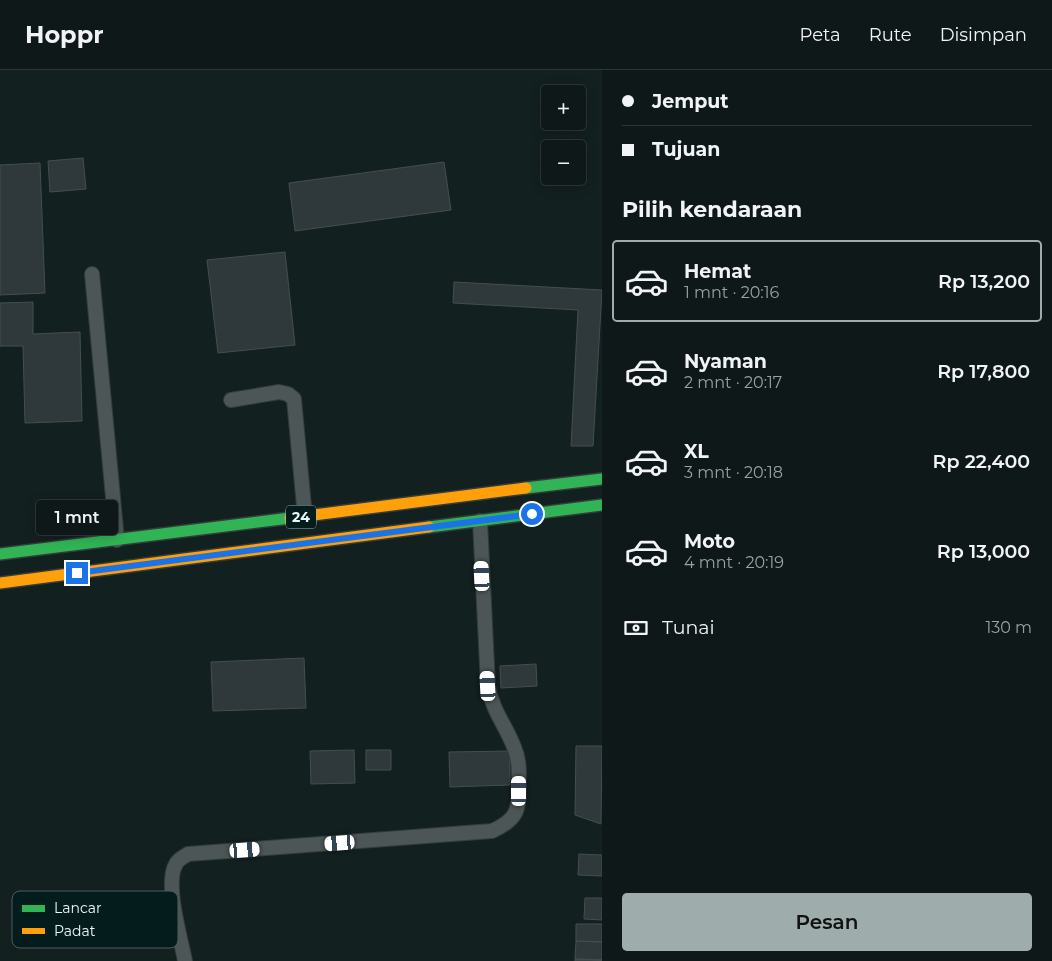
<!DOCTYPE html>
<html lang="id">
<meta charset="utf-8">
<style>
body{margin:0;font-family:Montserrat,sans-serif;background:#172121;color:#f1f3f6;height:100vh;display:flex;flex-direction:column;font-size:19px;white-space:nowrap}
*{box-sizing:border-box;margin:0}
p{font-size:16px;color:#9ba0a2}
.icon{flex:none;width:28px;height:28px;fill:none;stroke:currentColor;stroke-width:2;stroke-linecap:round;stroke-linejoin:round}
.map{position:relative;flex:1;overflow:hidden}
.drawer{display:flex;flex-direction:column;background:#0e1818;width:450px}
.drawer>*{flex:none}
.top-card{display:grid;align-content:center;height:110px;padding:0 20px;background:#0e1818}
.controls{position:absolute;left:541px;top:15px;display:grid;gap:10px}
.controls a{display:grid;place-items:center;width:45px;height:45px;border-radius:5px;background:#0e1818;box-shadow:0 2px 12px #0003,0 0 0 1px #2e3737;font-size:25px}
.end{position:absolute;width:22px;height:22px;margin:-11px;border:6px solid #1a73e8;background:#fff;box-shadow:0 0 0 2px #fff}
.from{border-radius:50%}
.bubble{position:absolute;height:35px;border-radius:5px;background:#0e1818;box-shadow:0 2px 12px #0003,0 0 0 1px #2e3737;font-size:16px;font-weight:600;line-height:35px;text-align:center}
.car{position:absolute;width:15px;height:30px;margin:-15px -8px;border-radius:6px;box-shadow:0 0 4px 1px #0007;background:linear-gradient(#fff 24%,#345 0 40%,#fff 0 76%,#345 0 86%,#fff 0)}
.top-card b{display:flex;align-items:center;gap:18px;height:48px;font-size:19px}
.top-card b+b{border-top:1px solid #2e3737}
.top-card i{width:12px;height:12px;background:#f1f3f6}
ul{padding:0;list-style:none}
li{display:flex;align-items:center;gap:15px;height:82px;margin:0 10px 8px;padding:0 10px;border:2px solid transparent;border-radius:5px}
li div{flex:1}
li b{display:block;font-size:19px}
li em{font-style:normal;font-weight:600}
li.current{border-color:#9eacab}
li>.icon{width:45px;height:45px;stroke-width:1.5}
h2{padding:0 20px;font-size:22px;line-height:60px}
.pay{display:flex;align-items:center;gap:12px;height:55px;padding:0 20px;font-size:19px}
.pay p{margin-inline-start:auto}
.button{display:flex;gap:10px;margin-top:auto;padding:10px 20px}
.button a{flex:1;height:58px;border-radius:5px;background:#9eacab;color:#111;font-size:20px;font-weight:600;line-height:58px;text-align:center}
header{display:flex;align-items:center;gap:30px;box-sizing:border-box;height:70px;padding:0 25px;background:#0e1818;border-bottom:1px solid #2e3737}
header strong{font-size:24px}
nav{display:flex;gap:28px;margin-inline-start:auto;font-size:18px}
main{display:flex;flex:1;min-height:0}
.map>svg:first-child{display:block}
.building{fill:#2f393b;stroke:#444e50}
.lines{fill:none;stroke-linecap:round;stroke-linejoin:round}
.lane-casing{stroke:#333c3c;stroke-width:16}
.fast-casing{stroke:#333c3c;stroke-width:14}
.slow-casing{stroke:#333c3c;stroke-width:14}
.lane{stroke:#4d5656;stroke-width:14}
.fast{stroke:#30b455;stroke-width:11}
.slow{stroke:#ff9f0a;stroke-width:11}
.route{stroke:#1a73e8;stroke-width:6}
.labels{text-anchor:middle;stroke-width:4.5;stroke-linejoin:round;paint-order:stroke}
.shield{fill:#041c1b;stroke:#a4b5b4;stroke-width:1}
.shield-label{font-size:14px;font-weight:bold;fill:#e9f7f6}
.key{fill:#041c1b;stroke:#495e5d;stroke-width:1}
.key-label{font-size:14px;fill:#e9f7f6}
</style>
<header>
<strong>Hoppr</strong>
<nav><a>Peta</a><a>Rute</a><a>Disimpan</a></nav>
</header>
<main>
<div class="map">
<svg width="602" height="891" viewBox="0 0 602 891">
<rect width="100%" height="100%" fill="#132020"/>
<path class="building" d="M83,88L86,119L50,122L48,91Z
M444,92L451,140L295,161L289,113Z
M40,93L45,223L0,225V95Z
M285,182L295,275L218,283L207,190Z
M454,212L602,220L593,376H571L578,240L453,233Z
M33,232V264L80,262L82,351L25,353L23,276H0V233Z
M304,588L306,638L213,641L211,592Z
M536,594L537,616L501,618L500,596Z
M576,676H602L601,754L575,745Z
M354,680L355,713L311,714L310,681Z
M366,680H391V700H366Z
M510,681V715L450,717L449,682Z
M579,784L602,785V806L578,805Z
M585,828H602V850L584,849Z
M576,854H602V872L576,871Z
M576,871L602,872V890L575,889Z
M575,889L602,890V891H575Z"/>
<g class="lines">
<g class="lane-casing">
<path id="lane" d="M92,204L117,470
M231,330L279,322L288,324L294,329L305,447
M185,891C181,869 164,813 176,794C178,789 184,787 188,784L492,761C519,749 519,739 519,711C519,699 519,688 514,677C505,654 493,642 488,616L480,451"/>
</g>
<g class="fast-casing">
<path id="fast" d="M526,418L602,409
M429,457L602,435
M0,484L290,448"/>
</g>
<g class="slow-casing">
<path id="slow" d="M290,448L526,418
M0,513L429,457"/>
</g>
<use href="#lane" class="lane"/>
<use href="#fast" class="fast"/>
<use href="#slow" class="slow"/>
</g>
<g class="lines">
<path class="route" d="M77,503L532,444"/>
</g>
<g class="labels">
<rect class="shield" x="286" y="435.5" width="30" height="23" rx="4"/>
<g class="shield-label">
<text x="301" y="452">24</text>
</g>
</g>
<rect x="12" y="821" width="166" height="57" rx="8" class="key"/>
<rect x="22" y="835" width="23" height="7" fill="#30b455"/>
<rect x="22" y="858" width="23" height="6" fill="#ff9f0a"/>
<g class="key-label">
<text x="54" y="843">Lancar</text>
<text x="54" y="866">Padat</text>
</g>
</svg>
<div class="controls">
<a>+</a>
<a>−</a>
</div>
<i class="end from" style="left:532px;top:444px"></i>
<i class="end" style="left:77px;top:503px"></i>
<div class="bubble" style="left:36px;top:430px;width:82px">1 mnt</div>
<i class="car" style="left:482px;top:506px;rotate:357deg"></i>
<i class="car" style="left:488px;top:616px;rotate:357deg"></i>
<i class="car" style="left:519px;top:721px;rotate:0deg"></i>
<i class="car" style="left:340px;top:773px;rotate:266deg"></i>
<i class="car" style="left:245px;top:780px;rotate:86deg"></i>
</div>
<section class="drawer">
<div class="top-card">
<b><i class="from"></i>Jemput</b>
<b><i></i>Tujuan</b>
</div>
<h2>Pilih kendaraan</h2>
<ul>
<li class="current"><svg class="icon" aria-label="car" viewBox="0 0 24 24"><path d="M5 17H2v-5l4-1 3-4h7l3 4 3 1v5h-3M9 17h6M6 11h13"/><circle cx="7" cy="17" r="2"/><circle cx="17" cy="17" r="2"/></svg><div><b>Hemat</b><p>1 mnt · 20:16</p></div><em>Rp 13,200</em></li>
<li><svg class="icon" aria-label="car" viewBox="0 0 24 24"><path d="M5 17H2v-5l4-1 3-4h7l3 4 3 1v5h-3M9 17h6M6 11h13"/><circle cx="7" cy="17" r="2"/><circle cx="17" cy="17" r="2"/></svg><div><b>Nyaman</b><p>2 mnt · 20:17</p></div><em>Rp 17,800</em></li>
<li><svg class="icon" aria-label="car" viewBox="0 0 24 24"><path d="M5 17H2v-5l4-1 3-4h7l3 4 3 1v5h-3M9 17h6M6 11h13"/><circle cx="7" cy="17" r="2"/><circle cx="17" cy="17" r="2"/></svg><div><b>XL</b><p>3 mnt · 20:18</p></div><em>Rp 22,400</em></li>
<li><svg class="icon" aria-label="car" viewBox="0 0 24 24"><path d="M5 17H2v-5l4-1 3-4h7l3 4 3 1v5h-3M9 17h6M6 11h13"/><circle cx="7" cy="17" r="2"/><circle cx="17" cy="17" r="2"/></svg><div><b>Moto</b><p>4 mnt · 20:19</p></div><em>Rp 13,000</em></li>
</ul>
<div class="pay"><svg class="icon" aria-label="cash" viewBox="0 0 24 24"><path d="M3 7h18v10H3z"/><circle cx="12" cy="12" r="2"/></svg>Tunai<p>130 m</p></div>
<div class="button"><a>Pesan</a></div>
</section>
</main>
